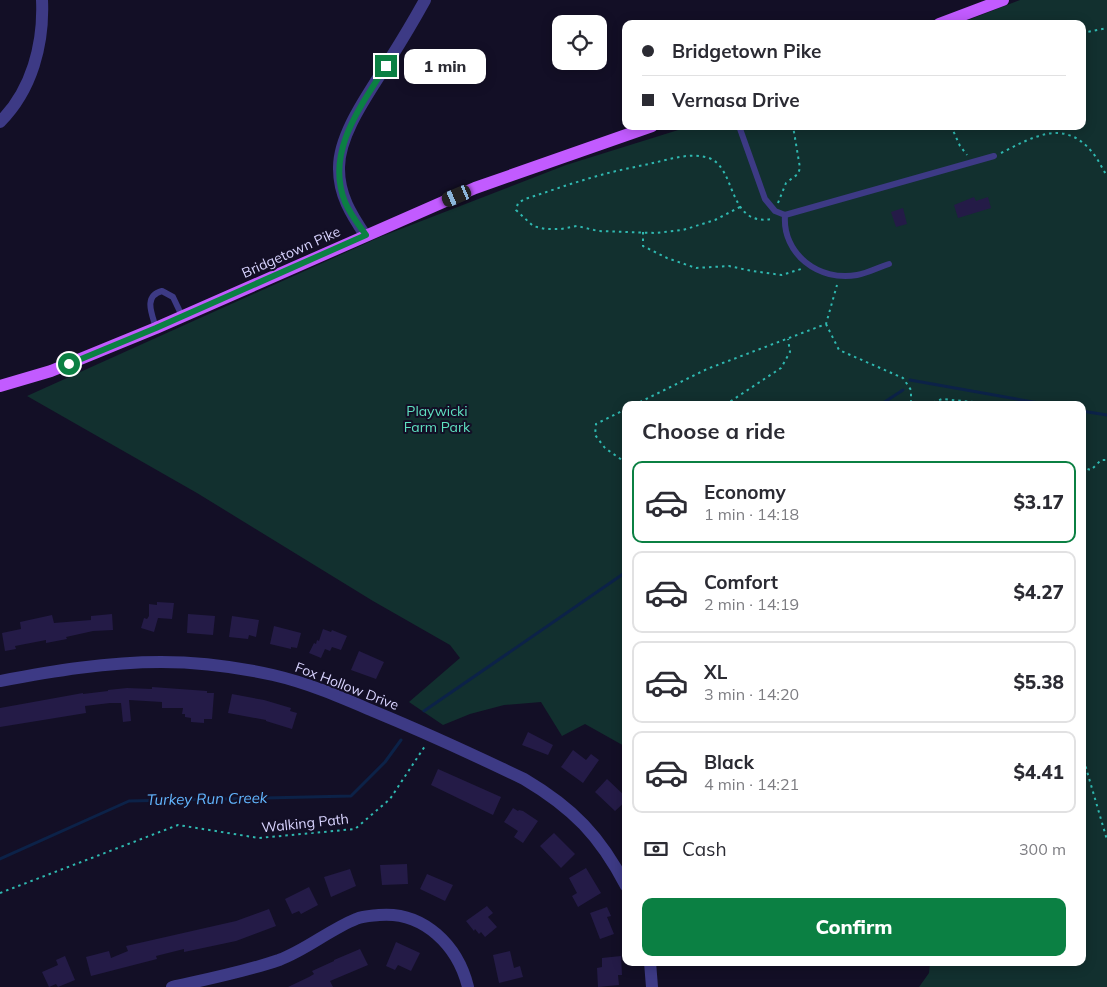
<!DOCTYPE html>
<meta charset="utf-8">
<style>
body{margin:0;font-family:Mulish,sans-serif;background:#f2f2f3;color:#2b2b33;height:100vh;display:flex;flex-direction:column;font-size:19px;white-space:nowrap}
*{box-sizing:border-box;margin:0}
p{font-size:16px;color:#7c7c81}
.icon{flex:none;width:28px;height:28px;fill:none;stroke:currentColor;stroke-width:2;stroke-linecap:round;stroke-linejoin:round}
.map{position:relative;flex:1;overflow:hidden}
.details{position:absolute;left:622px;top:401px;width:464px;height:565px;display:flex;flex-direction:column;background:#fff;border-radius:10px;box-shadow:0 2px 12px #0003}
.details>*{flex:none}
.guide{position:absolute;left:622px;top:20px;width:464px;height:110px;border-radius:10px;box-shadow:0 2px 12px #0003;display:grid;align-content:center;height:110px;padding:0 20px;background:#fff}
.fabs{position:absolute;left:552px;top:15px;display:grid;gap:10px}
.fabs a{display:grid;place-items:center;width:55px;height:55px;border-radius:10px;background:#fff;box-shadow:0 2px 12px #0003;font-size:25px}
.end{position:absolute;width:22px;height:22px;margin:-11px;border:6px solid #0b8043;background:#fff;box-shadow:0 0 0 2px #fff}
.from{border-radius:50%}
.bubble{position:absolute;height:35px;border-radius:10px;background:#fff;box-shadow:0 2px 12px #0003;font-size:16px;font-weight:800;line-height:35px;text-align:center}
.car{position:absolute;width:15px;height:30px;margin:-15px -8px;border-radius:6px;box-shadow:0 0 4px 1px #0007;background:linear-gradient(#222 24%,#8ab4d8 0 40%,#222 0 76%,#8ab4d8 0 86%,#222 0)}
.guide b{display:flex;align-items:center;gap:18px;height:48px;font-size:19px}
.guide b+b{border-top:1px solid #e1e1e2}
.guide i{width:12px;height:12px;background:#2b2b33}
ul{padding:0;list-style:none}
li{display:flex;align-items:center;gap:15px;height:82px;margin:0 10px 8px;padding:0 10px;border:2px solid #e1e1e2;border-radius:10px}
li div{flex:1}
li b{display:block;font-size:19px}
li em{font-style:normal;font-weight:800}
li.current{border-color:#0b8043}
li>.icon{width:45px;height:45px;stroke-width:1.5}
h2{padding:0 20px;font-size:22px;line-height:60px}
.pay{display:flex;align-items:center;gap:12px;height:55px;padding:0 20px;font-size:19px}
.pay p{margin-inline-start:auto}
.primary-button{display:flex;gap:10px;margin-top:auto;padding:10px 20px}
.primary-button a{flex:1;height:58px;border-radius:10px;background:#0b8043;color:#fff;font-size:20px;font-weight:800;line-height:58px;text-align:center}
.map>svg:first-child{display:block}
.green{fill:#12302f}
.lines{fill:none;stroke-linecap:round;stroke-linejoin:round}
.stream{stroke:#0c2248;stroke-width:3}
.building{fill:#241b47}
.path{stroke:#2fb8b0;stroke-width:2;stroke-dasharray:2.5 4;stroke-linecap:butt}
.service{stroke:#3d3a85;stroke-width:6}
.minor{stroke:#3d3a85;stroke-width:12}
.primary{stroke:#c25bff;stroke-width:12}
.route{stroke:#0b8043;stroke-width:6}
.labels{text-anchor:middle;stroke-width:4;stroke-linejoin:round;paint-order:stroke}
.street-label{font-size:14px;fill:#d9d4ff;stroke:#130f26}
.park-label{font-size:14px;fill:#5fe0c0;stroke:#130f26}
.water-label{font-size:15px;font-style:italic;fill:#62b6ff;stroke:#130f26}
</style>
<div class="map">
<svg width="1107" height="987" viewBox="0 0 1107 987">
<rect width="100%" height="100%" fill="#130f26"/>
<path class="green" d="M1020,0H1107V987H919L929,973L930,963L1082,962V405H626V747L585,724L562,736L541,702L504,705L470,714L443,725L409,702L460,658L450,645L373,601L197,493L27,396L380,237L566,165L691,126H1082V24H958Z"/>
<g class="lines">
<path class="stream" d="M910,380L1050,405
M880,405L903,390
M1082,411L1107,415
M424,711L626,572
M0,859L129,801L351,796L385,762L401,740"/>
</g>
<path class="building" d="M974,197L976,201L988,197L991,208L958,218L954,205Z
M903,208L907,224L896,227L891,212Z
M157,602L174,603L172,619L158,618L154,632L141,628L144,618L147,619L149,616V604L157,605Z
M112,614L113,630L93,631L66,637L67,639L46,643V640L15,646L16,649L5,651L2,633L21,629L20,622L52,615L54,623L91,620V616Z
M188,614L215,616L213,635L187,633Z
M232,616L259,620L256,637L249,635L248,639L229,637Z
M274,626L301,633L297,648L291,647V649L270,644Z
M323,629L331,632L332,630L347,636L341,650L332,647L330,651L325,649L321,658L309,653L314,643L316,644L317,640L319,641Z
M359,651L384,662L376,679L351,670Z
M152,687L207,691V693H214L212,719H204V723L191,722V718L185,717V714H182L183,708H162V702L129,700L131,721L123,722L121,703H110L85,706L86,713L0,727V708L83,693V694L108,691V690L127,688L152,689Z
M232,694L264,700L291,708L290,711L297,713L292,729L266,721V720L228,713Z
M528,732L553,745L548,755L522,745Z
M573,750L586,760L591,754L599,760L583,783L561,767Z
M438,769L501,797L493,815L431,785Z
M607,779L626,797V801L615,811L595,792Z
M513,808L518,811L519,810L523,811L538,821L523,843L514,837L518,831L504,822Z
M554,833L575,854L561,868L540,846Z
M407,864L408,884L382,885L380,865Z
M586,868L601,893L578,907L572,896L577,893L569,878Z
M350,869L356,886L331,897L324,877Z
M427,874L453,885L445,901L420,889Z
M309,887L318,905L301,914L299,911L292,914L285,899Z
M487,906L493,913L488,917L497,927L485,937L481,932L479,934L475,929L474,931L466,921Z
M607,907L611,916L607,917L614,934L600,939L590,913Z
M269,909L276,926L236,941L184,952V949L156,956L157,959L91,976L86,957L109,951L111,958L128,951L126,946L236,921Z
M396,942L420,953L411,971L398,965L395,970L386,966Z
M360,949L368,965L330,981L333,987H288L309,977L314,974L312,971L334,961V960Z
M510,951L514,968L520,966L523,977L499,983L493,955Z
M65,956L75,980L58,987L56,984L49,987L42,972L58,965L56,960Z
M621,956L622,975H618L619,985L598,987L597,968L602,967V958Z"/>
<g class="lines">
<path class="path" d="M1082,33L1107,28
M951,126L960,146L967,155
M1001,153C1033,137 1064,118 1092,152C1098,159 1102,168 1107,176
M778,203L786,183L798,174L800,168L793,126
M740,207L715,220L683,230L655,233L598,231L577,226L561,229H545L533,226L516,210L518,203L525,199C550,191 575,182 601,175C618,170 636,167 653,163C671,159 691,152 709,158C737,168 727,227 772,219
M643,232V246L667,258L696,268L729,266L752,271L782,275L801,269
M826,324L839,350L903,378L911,390V405
M634,405L707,369L826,324L837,285
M725,405L781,368L790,352L788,339
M927,405L942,399L973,402L977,405
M626,409L596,424L595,435L605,448L622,460L626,459
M1082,470L1084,468L1091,470L1101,460H1107
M1082,754L1107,840
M0,893L178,825L259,838L355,829L390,799L425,746"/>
<path class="service" d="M739,126L765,199L775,211L785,215L994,156
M785,215C782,254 819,282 857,275C868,273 879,267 889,264
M156,328C152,314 143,296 162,291L173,297L182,316"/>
<path class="minor" d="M0,122C32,90 44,44 42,0
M365,235C351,214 339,195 339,169C338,133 372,89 390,59C402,40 414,20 425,0
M0,681C53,671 107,662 161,662C198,662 237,667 273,675C308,683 340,697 373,711C424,732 474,755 524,779C573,808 600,836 626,886
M650,962L652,987
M172,987C208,979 244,972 279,960C306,950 329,930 356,919C364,916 371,916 379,915C424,911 458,946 468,987"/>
<path class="primary" d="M939,24L1003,0
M0,386L51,371L156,328L475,188L652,126"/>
</g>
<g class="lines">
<path class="route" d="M69,364L156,328L366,235C358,224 350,214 345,202C325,152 361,106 386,66"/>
</g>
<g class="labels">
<g class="street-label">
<text transform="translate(291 252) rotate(-24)" y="5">Bridgetown Pike</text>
<text transform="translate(347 686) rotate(21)" y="5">Fox Hollow Drive</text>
<text transform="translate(305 823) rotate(-6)" y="5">Walking Path</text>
</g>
<g class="park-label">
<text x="437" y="416">Playwicki<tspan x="437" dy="16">Farm Park</tspan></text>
</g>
<g class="water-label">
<text transform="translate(207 799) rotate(-1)" y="5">Turkey Run Creek</text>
</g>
</g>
</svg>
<div class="fabs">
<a><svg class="icon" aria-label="locate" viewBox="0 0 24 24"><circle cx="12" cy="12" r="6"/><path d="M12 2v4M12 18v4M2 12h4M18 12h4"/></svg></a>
</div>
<i class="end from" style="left:69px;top:364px"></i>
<i class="end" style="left:386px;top:66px"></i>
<div class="bubble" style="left:404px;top:49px;width:82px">1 min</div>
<i class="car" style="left:457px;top:196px;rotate:247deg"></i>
<div class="guide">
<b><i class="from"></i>Bridgetown Pike</b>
<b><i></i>Vernasa Drive</b>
</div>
<section class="details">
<h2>Choose a ride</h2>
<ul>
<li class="current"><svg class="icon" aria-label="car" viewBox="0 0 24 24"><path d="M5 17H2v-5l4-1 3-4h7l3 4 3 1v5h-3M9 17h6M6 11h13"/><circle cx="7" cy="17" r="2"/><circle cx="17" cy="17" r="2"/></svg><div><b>Economy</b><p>1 min · 14:18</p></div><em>$3.17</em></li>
<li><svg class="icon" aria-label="car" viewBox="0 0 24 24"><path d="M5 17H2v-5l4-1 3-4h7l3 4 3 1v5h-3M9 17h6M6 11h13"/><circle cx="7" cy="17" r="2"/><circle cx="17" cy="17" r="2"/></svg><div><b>Comfort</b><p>2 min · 14:19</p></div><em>$4.27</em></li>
<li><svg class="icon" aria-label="car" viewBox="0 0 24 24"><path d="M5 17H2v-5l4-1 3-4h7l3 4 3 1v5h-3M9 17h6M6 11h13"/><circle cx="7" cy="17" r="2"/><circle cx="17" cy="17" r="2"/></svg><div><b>XL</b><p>3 min · 14:20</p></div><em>$5.38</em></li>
<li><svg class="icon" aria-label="car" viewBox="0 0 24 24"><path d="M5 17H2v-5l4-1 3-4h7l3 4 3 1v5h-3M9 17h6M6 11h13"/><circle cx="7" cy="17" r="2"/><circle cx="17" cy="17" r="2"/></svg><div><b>Black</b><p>4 min · 14:21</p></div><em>$4.41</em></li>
</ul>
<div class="pay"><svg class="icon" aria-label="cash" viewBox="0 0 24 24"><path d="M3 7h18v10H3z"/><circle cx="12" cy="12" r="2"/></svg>Cash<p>300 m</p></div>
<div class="primary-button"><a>Confirm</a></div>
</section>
</div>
